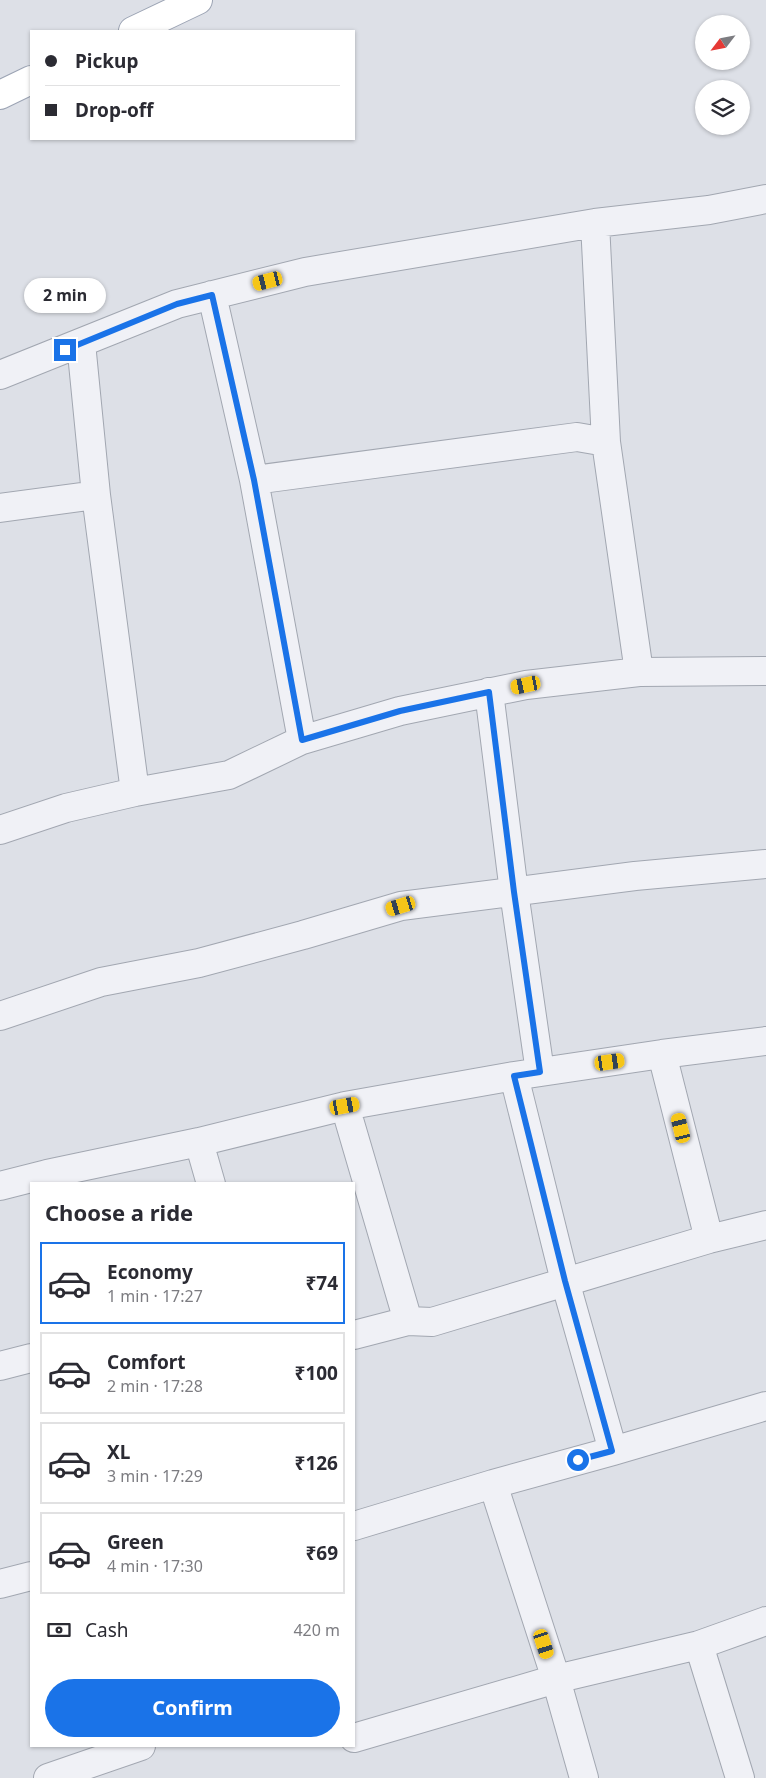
<!DOCTYPE html>
<meta charset="utf-8">
<style>
body{margin:0;font-family:"Noto Sans",sans-serif;background:#f2f2f3;color:#2b2b33;height:100vh;display:flex;flex-direction:column;font-size:19px;white-space:nowrap}
*{box-sizing:border-box;margin:0}
p{font-size:16px;color:#7c7c81}
.icon{flex:none;width:28px;height:28px;fill:none;stroke:currentColor;stroke-width:2;stroke-linecap:round;stroke-linejoin:round}
.map{position:relative;flex:1;overflow:hidden}
.drawer{position:absolute;left:30px;top:1182px;width:325px;height:565px;display:flex;flex-direction:column;background:#fff;border-radius:0px;box-shadow:0 1px 4px #0004}
.drawer>*{flex:none}
.hud{position:absolute;left:30px;top:30px;width:325px;height:110px;border-radius:0px;box-shadow:0 1px 4px #0004;display:grid;align-content:center;height:110px;padding:0 15px;background:#fff}
.needle{width:32px;rotate:238deg}
.tools{position:absolute;left:695px;top:15px;display:grid;gap:10px}
.tools a{display:grid;place-items:center;width:55px;height:55px;border-radius:50%;background:#fff;box-shadow:0 1px 4px #0004;font-size:25px}
.end{position:absolute;width:22px;height:22px;margin:-11px;border:6px solid #1a73e8;background:#fff;box-shadow:0 0 0 2px #fff}
.from{border-radius:50%}
.bubble{position:absolute;height:35px;border-radius:18px;background:#fff;box-shadow:0 1px 4px #0004;font-size:16px;font-weight:700;line-height:35px;text-align:center}
.car{position:absolute;width:15px;height:30px;margin:-15px -8px;border-radius:6px;box-shadow:0 0 4px 1px #0007;background:linear-gradient(#f5c518 24%,#345 0 40%,#f5c518 0 76%,#345 0 86%,#f5c518 0)}
.hud b{display:flex;align-items:center;gap:18px;height:48px;font-size:19px}
.hud b+b{border-top:1px solid #e1e1e2}
.hud i{width:12px;height:12px;background:#2b2b33}
ul{padding:0;list-style:none}
li{display:flex;align-items:center;gap:15px;height:82px;margin:0 10px 8px;padding:0 5px;border:2px solid #e1e1e2;border-radius:0px}
li div{flex:1}
li b{display:block;font-size:19px}
li em{font-style:normal;font-weight:700}
li.current{border-color:#1a73e8}
li>.icon{width:45px;height:45px;stroke-width:1.5}
h2{padding:0 15px;font-size:22px;line-height:60px}
.pay{display:flex;align-items:center;gap:12px;height:55px;padding:0 15px;font-size:19px}
.pay p{margin-inline-start:auto}
.action{display:flex;gap:10px;margin-top:auto;padding:10px 15px}
.action a{flex:1;height:58px;border-radius:30px;background:#1a73e8;color:#fff;font-size:20px;font-weight:700;line-height:58px;text-align:center}
.map>svg:first-child{display:block}
.lines{fill:none;stroke-linecap:round;stroke-linejoin:round}
.minor-casing{stroke:#a2a7b1;stroke-width:30}
.major-casing{stroke:#9ca4b4;stroke-width:30}
.minor{stroke:#f0f1f6;stroke-width:28}
.major{stroke:#fff;stroke-width:28}
.route{stroke:#1a73e8;stroke-width:6}
</style>
<div class="map">
<svg width="766" height="1778" viewBox="0 0 766 1778">
<rect width="100%" height="100%" fill="#dde0e7"/>
<g class="lines">
<g class="minor-casing">
<path id="minor" d="M595,223L606,442L639,672
M212,295L254,480L302,740
M81,343L96,495L135,792
M0,375L177,304L305,272L595,223L709,210L766,199
M254,480L577,437L606,442
M0,508L96,495
M489,692L514,892L540,1072
M0,830L66,808L135,792L229,775L302,740L400,711L526,685L639,672L766,671
M0,1016L101,982L199,963L303,935L401,906L635,876L766,864
M662,1054L709,1239
M514,1076L565,1281L613,1451
M345,1106L408,1321
M199,1142L211,1184
M47,1174L199,1142L345,1106L514,1076L662,1054L766,1041
M0,1186L47,1174L50,1184
M354,1335L408,1321L432,1322L709,1239L766,1225
M0,1366L31,1358
M493,1484L556,1679L584,1778
M354,1526L493,1484L613,1451L766,1406
M0,1584L31,1576
M699,1645L740,1778
M354,1738L556,1679L699,1645L766,1621
M48,1778L141,1746"/>
</g>
<g class="major-casing">
<path id="major" d="M133,31L198,0
M0,95L31,80"/>
</g>
<use href="#minor" class="minor"/>
<use href="#major" class="major"/>
</g>
<g class="lines">
<path class="route" d="M65,350L177,304L212,295L254,480L302,740L400,711L489,692L514,892L540,1072L514,1076L565,1281L612,1451L578,1460"/>
</g>
</svg>
<div class="tools">
<a><svg class="needle" viewBox="-14 -14 28 28"><path d="M0-13l5 13h-10z" fill="#e53935"/><path d="M0 13l5-13h-10z" fill="#7c7c81"/></svg></a>
<a><svg class="icon" aria-label="layers" viewBox="0 0 24 24"><path d="M12 4l9 5-9 5-9-5zM3 14l9 5 9-5"/></svg></a>
</div>
<i class="end from" style="left:578px;top:1460px"></i>
<i class="end" style="left:65px;top:350px"></i>
<div class="bubble" style="left:24px;top:278px;width:82px">2 min</div>
<i class="car" style="left:268px;top:281px;rotate:256deg"></i>
<i class="car" style="left:526px;top:685px;rotate:258deg"></i>
<i class="car" style="left:401px;top:906px;rotate:253deg"></i>
<i class="car" style="left:610px;top:1062px;rotate:82deg"></i>
<i class="car" style="left:345px;top:1106px;rotate:80deg"></i>
<i class="car" style="left:681px;top:1128px;rotate:346deg"></i>
<i class="car" style="left:544px;top:1644px;rotate:162deg"></i>
<div class="hud">
<b><i class="from"></i>Pickup</b>
<b><i></i>Drop-off</b>
</div>
<section class="drawer">
<h2>Choose a ride</h2>
<ul>
<li class="current"><svg class="icon" aria-label="car" viewBox="0 0 24 24"><path d="M5 17H2v-5l4-1 3-4h7l3 4 3 1v5h-3M9 17h6M6 11h13"/><circle cx="7" cy="17" r="2"/><circle cx="17" cy="17" r="2"/></svg><div><b>Economy</b><p>1 min · 17:27</p></div><em>₹74</em></li>
<li><svg class="icon" aria-label="car" viewBox="0 0 24 24"><path d="M5 17H2v-5l4-1 3-4h7l3 4 3 1v5h-3M9 17h6M6 11h13"/><circle cx="7" cy="17" r="2"/><circle cx="17" cy="17" r="2"/></svg><div><b>Comfort</b><p>2 min · 17:28</p></div><em>₹100</em></li>
<li><svg class="icon" aria-label="car" viewBox="0 0 24 24"><path d="M5 17H2v-5l4-1 3-4h7l3 4 3 1v5h-3M9 17h6M6 11h13"/><circle cx="7" cy="17" r="2"/><circle cx="17" cy="17" r="2"/></svg><div><b>XL</b><p>3 min · 17:29</p></div><em>₹126</em></li>
<li><svg class="icon" aria-label="car" viewBox="0 0 24 24"><path d="M5 17H2v-5l4-1 3-4h7l3 4 3 1v5h-3M9 17h6M6 11h13"/><circle cx="7" cy="17" r="2"/><circle cx="17" cy="17" r="2"/></svg><div><b>Green</b><p>4 min · 17:30</p></div><em>₹69</em></li>
</ul>
<div class="pay"><svg class="icon" aria-label="cash" viewBox="0 0 24 24"><path d="M3 7h18v10H3z"/><circle cx="12" cy="12" r="2"/></svg>Cash<p>420 m</p></div>
<div class="action"><a>Confirm</a></div>
</section>
</div>
